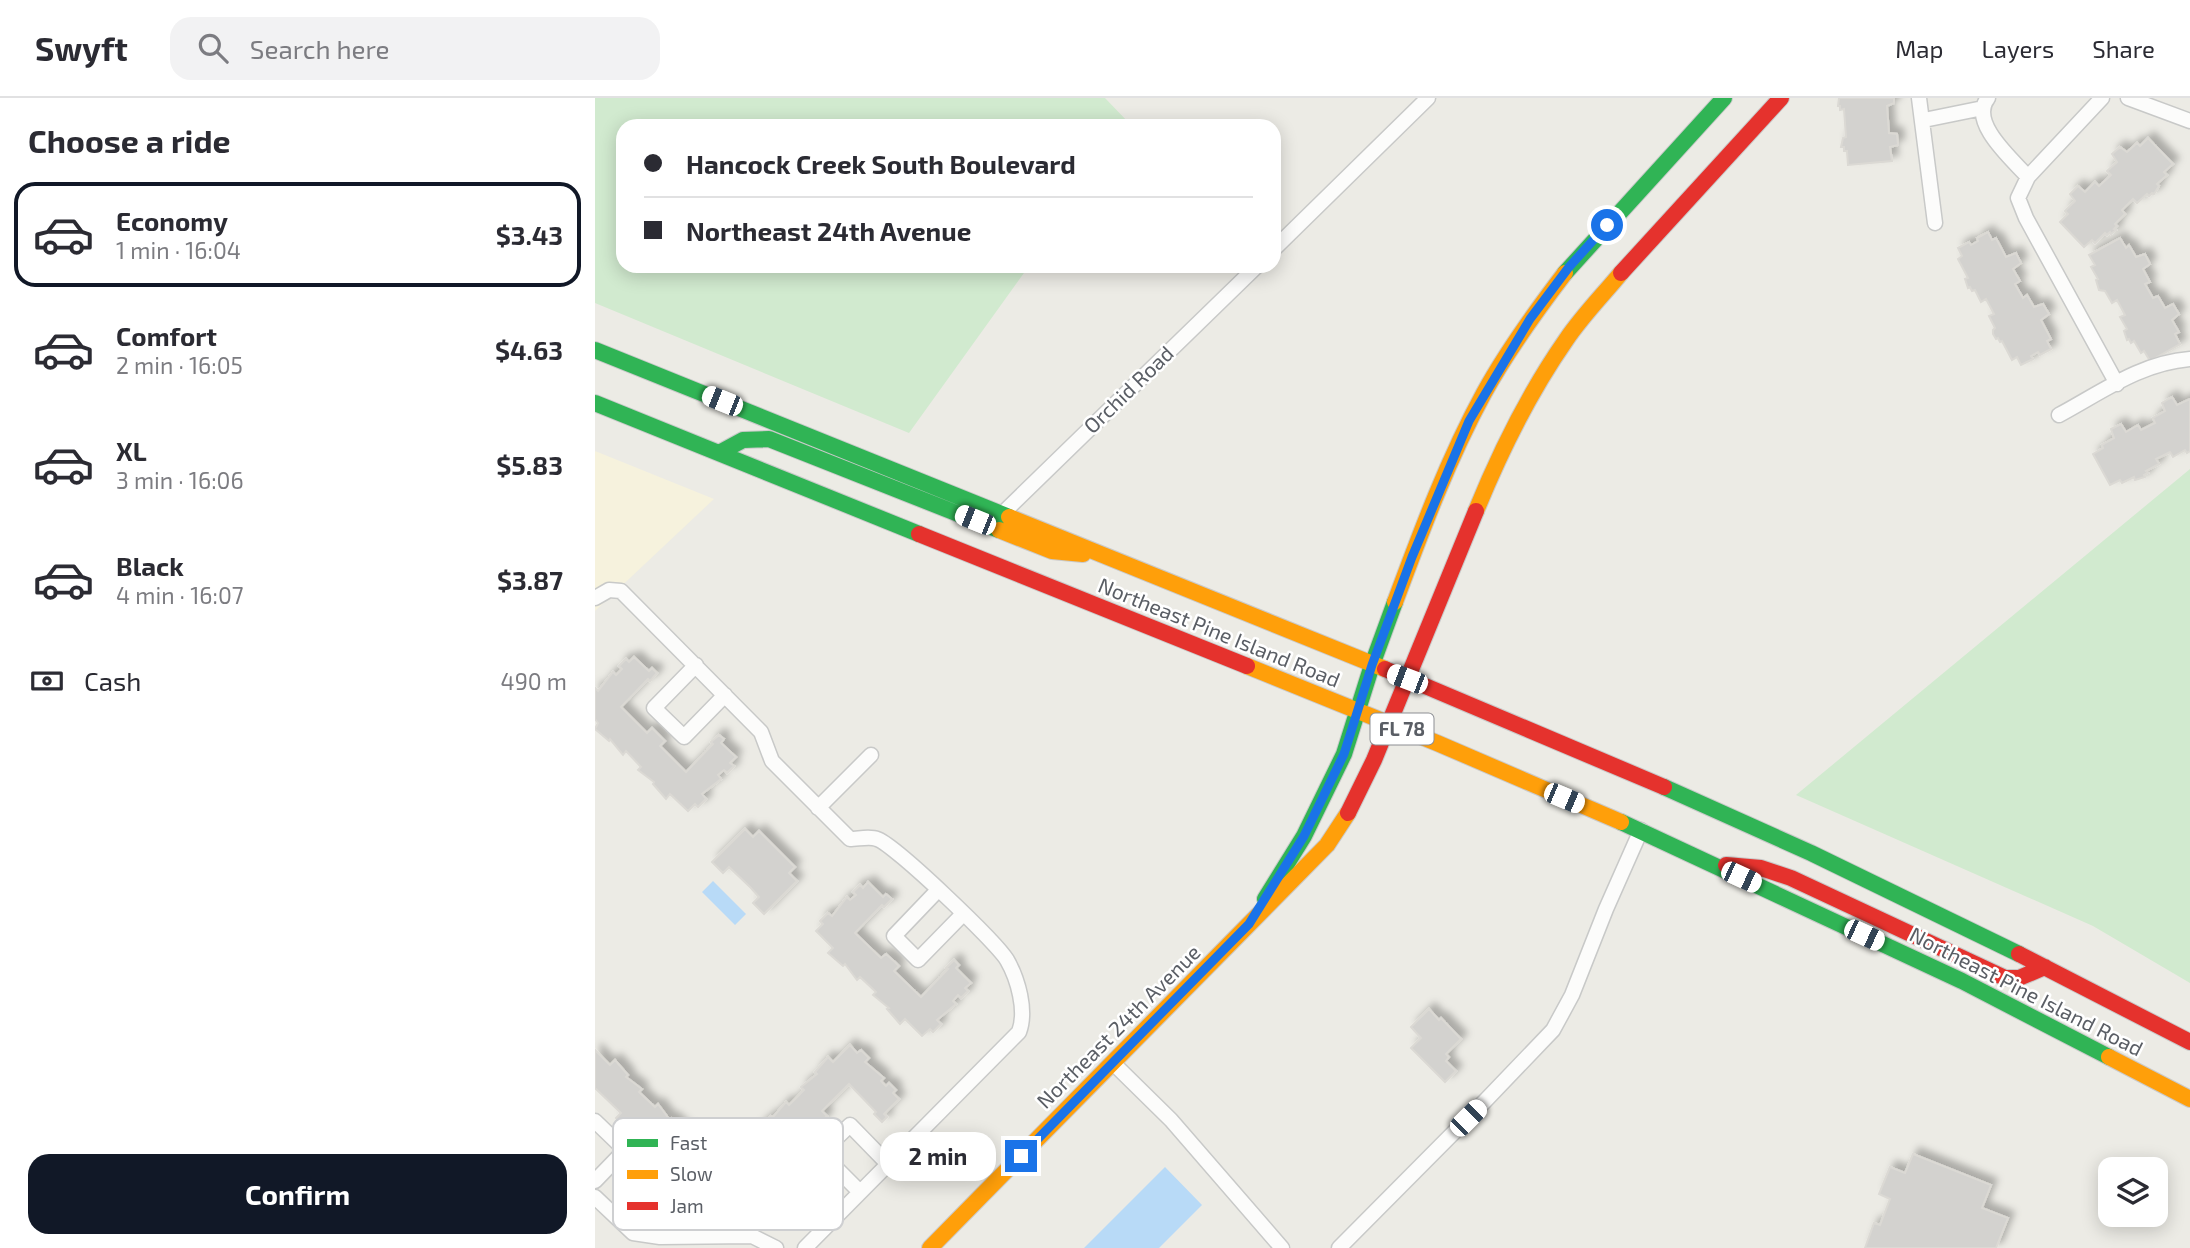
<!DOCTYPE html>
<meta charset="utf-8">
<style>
body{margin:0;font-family:"Exo 2",sans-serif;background:#f2f2f3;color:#2b2b33;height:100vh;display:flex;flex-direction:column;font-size:26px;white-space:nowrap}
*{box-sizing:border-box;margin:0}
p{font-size:23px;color:#7c7c81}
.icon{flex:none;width:38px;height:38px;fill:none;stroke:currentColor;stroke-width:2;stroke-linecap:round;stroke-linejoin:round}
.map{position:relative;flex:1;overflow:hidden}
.sheet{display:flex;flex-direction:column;background:#fff;width:595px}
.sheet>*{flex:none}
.hud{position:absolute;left:21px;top:21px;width:665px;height:154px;border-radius:21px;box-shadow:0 4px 18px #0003;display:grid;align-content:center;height:154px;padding:0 28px;background:#fff}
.fabs{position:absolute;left:1503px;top:1059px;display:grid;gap:14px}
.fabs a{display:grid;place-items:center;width:70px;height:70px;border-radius:14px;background:#fff;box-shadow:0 4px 18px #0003;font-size:35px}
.end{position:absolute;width:32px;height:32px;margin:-16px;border:9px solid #1a73e8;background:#fff;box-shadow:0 0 0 4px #fff}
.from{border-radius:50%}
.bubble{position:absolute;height:49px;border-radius:21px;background:#fff;box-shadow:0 4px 18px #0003;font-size:23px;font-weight:700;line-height:49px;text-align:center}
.car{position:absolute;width:21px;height:42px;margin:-21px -10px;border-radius:9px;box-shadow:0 0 5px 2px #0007;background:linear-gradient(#fff 24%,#345 0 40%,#fff 0 76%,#345 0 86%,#fff 0)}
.hud b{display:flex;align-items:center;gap:24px;height:66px;font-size:26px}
.hud b+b{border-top:2px solid #e1e1e2}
.hud i{width:18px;height:18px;background:#2b2b33}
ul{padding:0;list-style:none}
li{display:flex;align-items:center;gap:21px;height:105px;margin:0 14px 10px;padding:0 14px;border:4px solid transparent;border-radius:21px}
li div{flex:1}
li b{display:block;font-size:26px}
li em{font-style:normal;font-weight:700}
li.on{border-color:#111827}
li>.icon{width:63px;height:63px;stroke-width:1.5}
h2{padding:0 28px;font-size:32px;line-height:84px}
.pay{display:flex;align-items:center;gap:18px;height:77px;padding:0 28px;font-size:26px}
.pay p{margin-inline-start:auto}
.action{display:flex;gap:14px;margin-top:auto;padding:14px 28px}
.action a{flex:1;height:80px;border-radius:21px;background:#111827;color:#fff;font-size:28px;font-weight:700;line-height:80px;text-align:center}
header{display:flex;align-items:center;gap:42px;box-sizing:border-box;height:98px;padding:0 35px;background:#fff;border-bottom:2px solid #e1e1e2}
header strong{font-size:33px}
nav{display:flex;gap:38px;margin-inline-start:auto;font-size:24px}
.search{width:490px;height:63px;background:#f2f2f3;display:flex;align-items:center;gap:18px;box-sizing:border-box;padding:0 24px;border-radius:21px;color:#7c7c81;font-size:26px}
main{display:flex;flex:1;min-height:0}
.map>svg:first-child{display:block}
.commercial{fill:#f6f2dd}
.green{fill:#d1eacf}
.water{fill:#b8daf7}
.building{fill:#d3d2cf;stroke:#dbd9d4;stroke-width:2;filter:url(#shadow)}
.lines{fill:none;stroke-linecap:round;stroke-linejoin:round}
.street-casing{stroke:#c8c9c8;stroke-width:17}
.fast-casing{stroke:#cacaca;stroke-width:18}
.slow-casing{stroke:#cacaca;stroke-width:18}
.jam-casing{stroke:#cacaca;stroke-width:18}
.street{stroke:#fcfcfb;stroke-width:14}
.fast{stroke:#30b455;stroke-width:16}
.slow{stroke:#ff9f0a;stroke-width:16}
.jam{stroke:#e5322d;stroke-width:16}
.route{stroke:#1a73e8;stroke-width:9}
.labels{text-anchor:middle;stroke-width:5;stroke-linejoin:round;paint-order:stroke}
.shield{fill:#fff;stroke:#8c8e93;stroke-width:2}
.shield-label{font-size:19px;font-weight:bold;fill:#5a5e65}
.street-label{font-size:21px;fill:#5a5e65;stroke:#fff}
.key{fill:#fff;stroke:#cecfd1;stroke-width:2}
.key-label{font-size:19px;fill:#5a5e65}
</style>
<header>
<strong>Swyft</strong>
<div class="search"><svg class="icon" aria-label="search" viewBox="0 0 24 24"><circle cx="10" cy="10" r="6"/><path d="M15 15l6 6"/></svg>Search here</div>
<nav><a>Map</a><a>Layers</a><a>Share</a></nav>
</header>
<main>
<section class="sheet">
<h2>Choose a ride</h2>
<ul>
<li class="on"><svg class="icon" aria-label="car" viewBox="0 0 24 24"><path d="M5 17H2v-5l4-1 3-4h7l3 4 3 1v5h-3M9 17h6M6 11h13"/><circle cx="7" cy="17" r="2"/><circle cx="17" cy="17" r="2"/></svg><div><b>Economy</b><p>1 min · 16:04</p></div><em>$3.43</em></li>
<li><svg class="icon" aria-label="car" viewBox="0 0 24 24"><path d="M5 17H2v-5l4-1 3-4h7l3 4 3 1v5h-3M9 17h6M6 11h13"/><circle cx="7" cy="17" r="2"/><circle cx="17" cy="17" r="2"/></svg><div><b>Comfort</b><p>2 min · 16:05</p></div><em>$4.63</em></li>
<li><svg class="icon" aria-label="car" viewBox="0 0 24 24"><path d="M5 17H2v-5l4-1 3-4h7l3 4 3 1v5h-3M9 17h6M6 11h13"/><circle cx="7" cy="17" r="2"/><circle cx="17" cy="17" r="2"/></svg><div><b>XL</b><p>3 min · 16:06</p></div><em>$5.83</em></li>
<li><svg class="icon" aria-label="car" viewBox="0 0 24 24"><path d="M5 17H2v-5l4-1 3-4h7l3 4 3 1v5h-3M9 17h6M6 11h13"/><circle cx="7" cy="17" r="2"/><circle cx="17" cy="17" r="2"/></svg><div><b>Black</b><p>4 min · 16:07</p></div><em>$3.87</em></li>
</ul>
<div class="pay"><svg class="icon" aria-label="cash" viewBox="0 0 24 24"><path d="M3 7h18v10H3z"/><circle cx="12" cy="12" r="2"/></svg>Cash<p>490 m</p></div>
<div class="action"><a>Confirm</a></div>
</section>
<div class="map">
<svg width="1595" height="1150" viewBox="0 0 1595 1150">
<defs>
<filter id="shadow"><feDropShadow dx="6" dy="-6" stdDeviation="3.5" flood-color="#0004"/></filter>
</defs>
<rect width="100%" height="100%" fill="#ecebe5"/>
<path class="commercial" d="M0,353L119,401L0,513Z"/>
<path class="green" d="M0,0H510L535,26L28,28V168H434L314,335L0,205Z
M1595,371V885L1498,828L1201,697Z"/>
<path class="water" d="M118,783L151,816L140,827L107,794Z
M570,1069L607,1107L564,1150H489Z"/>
<path class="building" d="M1244,0H1299V5L1292,8L1294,35L1302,36L1303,47L1295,49L1297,63L1253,67L1252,53H1249V49H1246L1248,40L1251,39L1249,11L1245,12V8H1243Z
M1553,40L1578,66L1569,74L1572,77L1562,86L1564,88L1559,96L1557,95L1554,98L1552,96L1542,105L1538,101L1527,112L1530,116L1520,126L1522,128L1519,131L1521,132L1516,136L1515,134L1512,137L1510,135L1500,145L1497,142L1489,149L1465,124L1473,116L1470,113L1480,103L1475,96L1483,88L1490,94L1500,84L1504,88L1516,77L1512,73L1522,64L1517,56L1525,49L1532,54L1542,45L1545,48Z
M1393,134L1397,142L1401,140L1411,159L1421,155L1426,165L1418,171L1425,183L1420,186L1428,200L1432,197L1439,209L1448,206L1454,216L1446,222L1456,241L1452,243L1456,251L1445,257L1443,254L1436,258L1438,261L1426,267L1422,259L1417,262L1407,243L1405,244L1403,240L1401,241L1398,236V232L1400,230L1394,218L1399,216L1391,201L1386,204L1380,192L1377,193L1375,189L1373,190L1370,181L1373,180L1363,161L1367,158L1363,150L1374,144L1376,147L1383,143L1382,140Z
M1525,140L1531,150L1534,147L1541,159L1550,156L1555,166L1548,171L1555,184L1550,186L1558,200L1563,198L1570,210L1578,206L1584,216L1577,222L1584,234L1580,236L1585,246L1555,263L1549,253L1546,255L1539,243L1536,245L1534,241L1532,242L1529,233L1532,231L1525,219L1530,217L1522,202L1517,205L1510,193L1504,192L1501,182L1503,181L1496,169L1500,167L1494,157Z
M1577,299L1582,307L1595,301V353L1592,355L1590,352L1578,359L1575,354L1561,361L1564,366L1551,373L1553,375L1549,377L1550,379L1540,382L1539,379L1527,385L1525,382L1515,387L1498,356L1508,350L1507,347L1519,340L1516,331L1526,326L1531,334L1543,327L1546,332L1560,325L1558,320L1570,313L1567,305Z
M39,559L54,573L57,570L62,575L55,583L53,581L26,609L52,635L57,630L70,643L65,648L91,674L118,646L116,644L124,637L129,641L126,645L141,659L135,665L139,668L132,675L129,672L123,677L126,681L107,696L111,701L103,709L100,706L93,713L75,696L71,701L58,686L59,684L43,672L46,669L31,653L28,657L15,641L14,643L0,631L3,625L0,621V590L3,593L18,574L21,577L27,571L24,568L31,561L34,564Z
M150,731L158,739L164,733L200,769L194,775L202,783L169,816L158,805L164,799L156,790L134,769L128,775L117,764Z
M273,784L288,799L291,796L297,801L289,809L287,807L260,835L286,860L291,856L300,864L304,868L299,873L326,899L353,871L351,870L359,862L364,867L361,870L376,885L370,890L373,893L366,900L363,897L358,903L361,906L342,922L346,926L338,934L335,931L327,938L310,921L305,926L292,911L294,910L278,897L281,894L265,879L262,882L250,866L248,868L233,855L238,850L221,833L228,826L225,823L233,815L237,818L252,799L255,802L261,797L258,794L265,787L268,790Z
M834,911L844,922L846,920L866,941L851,956L854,959L851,963L861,973L850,984L816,950L826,940L816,929Z
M255,947L262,955L266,952L274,960L270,964L289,980L286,983L291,988L294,985L301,992L298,995L304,1001L289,1016L292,1019L287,1024L279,1016L281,1014L254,986L227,1013L232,1018L223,1027L219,1030L214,1025L188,1051L215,1079L217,1077L225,1085L220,1090L217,1087L202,1102L196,1096L193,1099L186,1092L189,1089L184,1084L181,1087L165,1067L161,1071L153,1063L156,1060L149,1053L166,1036L161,1031L176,1018L178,1019L191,1004L194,1007L209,992L206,989L222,976L220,974L227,966L233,959L238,964Z
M0,952L15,967L20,962L33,977L31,979L47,991L44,994L60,1009L63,1006L75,1022L77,1020L92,1033L87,1038L104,1055L97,1062L100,1065L92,1074L88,1070L72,1089L69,1086L64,1091L67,1095L60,1101L57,1098L52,1104L37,1090L33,1093L28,1088L36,1080L38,1081L65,1054L39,1028L34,1033L21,1020L26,1015L0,990Z
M1318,1056L1396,1087L1387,1110L1413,1120L1401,1150H1270L1279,1125L1285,1127L1295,1101L1284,1096L1295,1069L1310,1075Z"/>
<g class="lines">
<g class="street-casing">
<path id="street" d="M1324,0L1340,125
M1393,0C1373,24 1418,62 1433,79L1423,100L1431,120L1522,286
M1533,0L1595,23
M1329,22L1388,10
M1433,79L1507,0
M679,151L833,0
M1464,317C1507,294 1545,265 1595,261
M407,416L662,168
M0,500L14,492L26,493L166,634L177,663L255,741C263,741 275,738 282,741C299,746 401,844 412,862C423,881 432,913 424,934L210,1150
M101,567L59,610L89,639L130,597
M223,710L276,657
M343,792L299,838L323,862L368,816
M518,965L576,1022L687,1150
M0,1023L30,1052L0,1083
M265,1094L226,1055L255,1027L293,1066
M0,1099L38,1135L65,1139L157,1138L181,1150
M744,1150L890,1003L958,932L977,897L1011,811L1046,732"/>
</g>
<g class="fast-casing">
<path id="fast" d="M970,175L1129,0
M0,252L414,419
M0,305L324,436
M124,355L148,342L174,341L404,432
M1069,689L1216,755L1424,856
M1026,724L1367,883L1514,959
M670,801L709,738L749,656L777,567L800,504"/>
</g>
<g class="slow-casing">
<path id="slow" d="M881,413C905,354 934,295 971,242C987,218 1008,197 1026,175
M414,419L790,571
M404,432L457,453L488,456
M800,504C826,434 853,361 889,295C912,253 941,213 970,175
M652,568L842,645L1026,724
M1514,959L1595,1001
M335,1150L732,747L753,715"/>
</g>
<g class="jam-casing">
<path id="jam" d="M1026,175L1186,0
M324,436L652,568
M790,571L1069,689
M753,715L779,662L881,413
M1131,767L1166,770L1196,780L1410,880H1424L1450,869
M1424,856L1595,944"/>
</g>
<use href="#street" class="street"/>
<use href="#fast" class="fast"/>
<use href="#slow" class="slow"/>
<use href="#jam" class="jam"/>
</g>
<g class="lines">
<path class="route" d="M426,1058L654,826L709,738L749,656L777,567L817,459L874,323L935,221L974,169L1012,127"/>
</g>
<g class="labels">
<rect class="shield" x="775.5" y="615.5" width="63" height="31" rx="5"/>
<g class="shield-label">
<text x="807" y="638">FL 78</text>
</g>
<g class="street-label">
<text transform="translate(534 292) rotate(-44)" y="7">Orchid Road</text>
<text transform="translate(624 535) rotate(22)" y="7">Northeast Pine Island Road</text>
<text transform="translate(1431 894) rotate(27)" y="7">Northeast Pine Island Road</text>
<text transform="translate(524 929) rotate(-45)" y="7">Northeast 24th Avenue</text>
</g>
</g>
<rect x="18" y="1020" width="230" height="112" rx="10" class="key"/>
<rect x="32" y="1041" width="31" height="8" fill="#30b455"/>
<rect x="32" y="1072" width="31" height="9" fill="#ff9f0a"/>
<rect x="32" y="1104" width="31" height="8" fill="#e5322d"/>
<g class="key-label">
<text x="75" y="1052">Fast</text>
<text x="75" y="1083">Slow</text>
<text x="75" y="1115">Jam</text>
</g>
</svg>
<div class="fabs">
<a><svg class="icon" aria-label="layers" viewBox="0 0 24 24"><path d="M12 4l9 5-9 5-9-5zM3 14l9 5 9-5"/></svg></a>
</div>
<i class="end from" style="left:1012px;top:127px"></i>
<i class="end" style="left:426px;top:1058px"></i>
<div class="bubble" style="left:285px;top:1034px;width:116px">2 min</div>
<i class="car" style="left:127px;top:303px;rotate:292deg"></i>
<i class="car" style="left:380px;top:422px;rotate:292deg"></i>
<i class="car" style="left:812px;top:581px;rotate:291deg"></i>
<i class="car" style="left:969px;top:700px;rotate:113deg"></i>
<i class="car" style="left:1146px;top:779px;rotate:115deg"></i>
<i class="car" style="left:1269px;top:837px;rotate:115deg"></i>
<i class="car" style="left:873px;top:1020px;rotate:45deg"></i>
<div class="hud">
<b><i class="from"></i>Hancock Creek South Boulevard</b>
<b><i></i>Northeast 24th Avenue</b>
</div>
</div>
</main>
